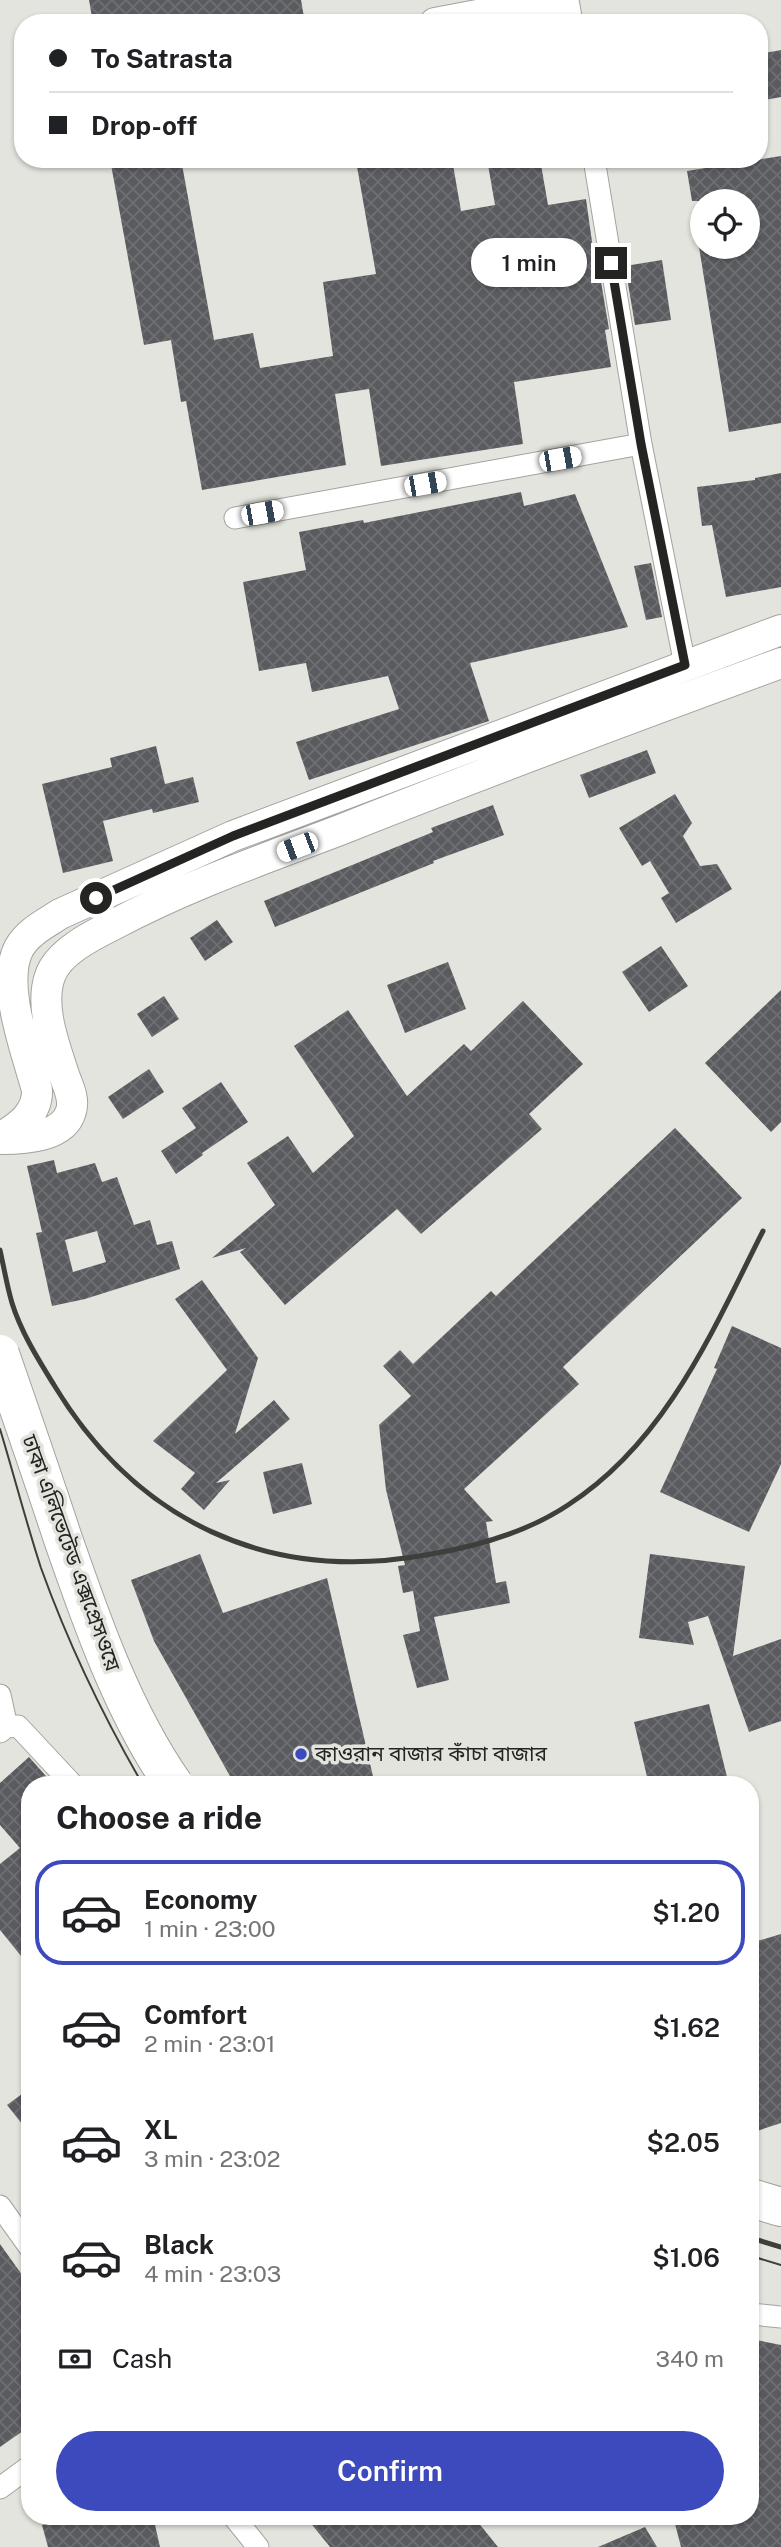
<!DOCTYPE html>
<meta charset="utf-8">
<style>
body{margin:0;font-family:"Public Sans","Noto Sans Bengali",sans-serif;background:#f6f6f6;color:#202124;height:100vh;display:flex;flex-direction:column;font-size:26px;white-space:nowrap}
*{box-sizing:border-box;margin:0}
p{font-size:23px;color:#757577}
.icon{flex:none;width:38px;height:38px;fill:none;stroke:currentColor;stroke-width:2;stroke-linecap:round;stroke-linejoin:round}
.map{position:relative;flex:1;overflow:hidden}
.side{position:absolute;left:21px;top:1776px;width:738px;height:749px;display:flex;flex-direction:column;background:#fff;border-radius:28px;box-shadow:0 2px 5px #0004}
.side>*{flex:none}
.top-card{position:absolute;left:14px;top:14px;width:754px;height:154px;border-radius:28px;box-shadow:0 2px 5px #0004;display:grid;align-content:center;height:154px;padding:0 35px;background:#fff}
.buttons{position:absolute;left:690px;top:189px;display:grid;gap:14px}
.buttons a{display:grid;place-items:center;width:70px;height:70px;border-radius:50%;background:#fff;box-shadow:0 2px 5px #0004;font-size:35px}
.end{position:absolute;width:32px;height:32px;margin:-16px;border:9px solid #242422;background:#fff;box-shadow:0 0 0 4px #fff}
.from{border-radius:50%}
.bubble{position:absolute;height:49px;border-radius:24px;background:#fff;box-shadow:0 2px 5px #0004;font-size:23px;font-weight:600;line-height:49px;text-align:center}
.car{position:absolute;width:21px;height:42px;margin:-21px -10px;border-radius:9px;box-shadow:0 0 5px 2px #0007;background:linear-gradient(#fff 24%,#345 0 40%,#fff 0 76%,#345 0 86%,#fff 0)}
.top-card b{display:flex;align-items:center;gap:24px;height:66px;font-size:26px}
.top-card b+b{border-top:2px solid #e0e0e0}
.top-card i{width:18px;height:18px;background:#202124}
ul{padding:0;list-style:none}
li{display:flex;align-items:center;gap:21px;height:105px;margin:0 14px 10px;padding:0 21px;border:4px solid transparent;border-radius:28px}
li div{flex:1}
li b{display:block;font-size:26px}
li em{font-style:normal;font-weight:600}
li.active{border-color:#3c4abd}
li>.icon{width:63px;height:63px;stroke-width:1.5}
h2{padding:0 35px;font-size:32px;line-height:84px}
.pay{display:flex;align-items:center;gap:18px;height:77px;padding:0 35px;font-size:26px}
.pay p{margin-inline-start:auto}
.action{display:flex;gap:14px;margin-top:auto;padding:14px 35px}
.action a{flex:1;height:80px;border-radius:42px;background:#3c4abd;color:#fff;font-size:28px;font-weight:600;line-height:80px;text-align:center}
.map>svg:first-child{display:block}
.building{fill:url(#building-cross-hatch);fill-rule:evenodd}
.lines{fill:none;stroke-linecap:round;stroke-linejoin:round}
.street-casing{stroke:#a3a29d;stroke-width:23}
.secondary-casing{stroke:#a3a29d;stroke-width:32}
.highway-casing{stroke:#a3a29d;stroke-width:40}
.street{stroke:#fff;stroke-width:21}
.secondary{stroke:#fff;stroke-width:30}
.highway{stroke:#fff;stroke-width:38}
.tram{stroke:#3e3e3b;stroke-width:2}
.rail{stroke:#3e3e3b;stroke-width:5}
.highway-bridge-casing{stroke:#a3a29d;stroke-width:40;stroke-linecap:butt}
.highway-bridge{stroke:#fff;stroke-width:38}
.route{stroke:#242422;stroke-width:9}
.poi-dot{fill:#3c4abd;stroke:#e4e4de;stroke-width:2.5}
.labels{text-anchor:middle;stroke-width:7;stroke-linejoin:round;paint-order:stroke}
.street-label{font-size:21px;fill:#242422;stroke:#e4e4de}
.poi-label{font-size:21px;fill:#242422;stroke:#e4e4de;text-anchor:start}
</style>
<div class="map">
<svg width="781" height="2547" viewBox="0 0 781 2547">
<defs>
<pattern id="building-cross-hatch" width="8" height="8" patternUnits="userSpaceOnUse" patternTransform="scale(1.75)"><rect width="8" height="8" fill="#595b5f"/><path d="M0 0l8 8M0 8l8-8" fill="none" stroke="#6d6f72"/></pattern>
</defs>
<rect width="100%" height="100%" fill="#e4e4de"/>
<path class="building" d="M89,0H301L305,23H93Z
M781,50V97L760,101V54Z
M781,156V423L729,432L699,247H747V201H692L687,171Z
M110,159H181L214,340L253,333L260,368L333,356L323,282L376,274L356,161L369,159H452L461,211L495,205L487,159H540L548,205L586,199L596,270H599L609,329L605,330L611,367L514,382L523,444L381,466L369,389L335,394L346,465L202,490L186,401L181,402L171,340L144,345Z
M662,260L671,320L635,325L625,266Z
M781,473V587L726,597L712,525L702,526L697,487L755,480V478Z
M521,492L524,506L575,494L628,627L470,663L489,721L309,780L296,742L399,709L388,676L312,692L306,663L259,671L243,582L306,570L299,532L363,520L364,523Z
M651,563L662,617L646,620L634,566Z
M156,746L165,784L193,777L199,802L153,813L152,809L103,821L113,861L63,873L42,784L112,767L110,758Z
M647,750L656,773L589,798L580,775Z
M675,794L692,823L683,836L700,866L717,864L732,889L676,923L661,898L669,893L650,861L642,866L619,828Z
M493,805L504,835L433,861L434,863L275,927L264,901L433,832L431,828Z
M217,920L233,942L205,961L190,938Z
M661,946L688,986L649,1012L622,972Z
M448,962L466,1009L405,1033L387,985Z
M781,990V1122L771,1132L705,1063Z
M164,996L179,1019L152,1037L137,1014Z
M523,1001L583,1064L529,1114L542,1129L421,1234L397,1209L285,1305L240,1252L246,1248L212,1258L275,1205L247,1163L288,1136L313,1173L354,1136L294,1046L348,1010L407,1096L464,1044L471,1051Z
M149,1069L164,1092L123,1119L108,1097Z
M221,1082L248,1122L202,1153L203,1155L176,1174L161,1151L196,1128L182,1108Z
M675,1128L742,1198L563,1367L579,1384L464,1489L493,1521L486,1522L496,1583L506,1581L510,1603L434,1617L449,1680L417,1688L403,1635L420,1631L413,1591L403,1593L398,1566L405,1565L386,1490L379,1425L411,1396L383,1366L400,1350L413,1364L491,1291L496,1296Z
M54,1160L57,1173L95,1163L102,1182L117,1177L134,1225L150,1220L157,1245L172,1241L180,1269L85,1299L52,1306L36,1233L42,1232L27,1166ZM97,1231L106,1262L73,1272L65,1240Z
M202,1280L258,1358L235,1434L274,1400L290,1419L216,1483L230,1480L204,1510L181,1489L195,1473L153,1441L227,1370L175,1299Z
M732,1326L781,1348V1464L749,1532L660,1492L717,1369L714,1368Z
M302,1463L312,1504L273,1514L263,1472Z
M200,1554L223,1613L327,1578L375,1785H235L154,1641L131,1580Z
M650,1554L745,1566L733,1656L781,1639V1721L749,1732L708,1616L688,1622L694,1645L639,1638Z
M709,1704L729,1785H649L634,1722Z
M29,1757L54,1785H30V1967L0,1930V1864L20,1848L0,1825V1783Z
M781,1934V2123L751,2133V2027L758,2026L751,2001V1943Z
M30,2088V2134L7,2105Z
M0,2244L30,2286V2426L0,2447Z
M751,2339L781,2345V2547H681L673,2516H751Z
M72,2516H153L160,2547H48L42,2525Z
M305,2516H473L498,2547H330Z
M645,2527L657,2547H598Z"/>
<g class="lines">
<g class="street-casing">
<path id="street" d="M568,0L572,23
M594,159L641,444L685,665
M235,518L641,444
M0,1695L7,1727
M0,1732L7,1727L18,1726L73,1785
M0,2206L30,2248
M751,2314L781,2317
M0,2488L30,2466
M233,2516L258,2547"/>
</g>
<g class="secondary-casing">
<path id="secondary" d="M435,23L557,0
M0,1138C18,1127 38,1114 37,1090C27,1053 0,984 19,948C28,932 45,924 60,914L233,836L781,630
M2,1139C24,1139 64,1137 71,1111C75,1099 68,1086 64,1075C55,1046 39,1007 50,976C58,952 93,935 115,924C186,886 264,859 340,830C486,772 633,717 781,663"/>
</g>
<g class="highway-casing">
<path id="highway" d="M751,2198L781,2207"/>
</g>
<use href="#street" class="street"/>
<use href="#secondary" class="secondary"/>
<use href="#highway" class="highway"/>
<path class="tram" d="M0,1429C14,1475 26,1522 41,1568C68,1643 103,1716 143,1785
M751,2256L781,2265"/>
<path class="rail" d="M0,1250C4,1268 7,1286 12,1303C21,1332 38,1359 54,1385C137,1522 268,1583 426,1555C475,1547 526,1533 568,1505C666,1442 713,1330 763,1231
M0,1338C29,1472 68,1607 130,1731C140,1749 153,1767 164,1785
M751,2238L781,2247"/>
<g class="highway-bridge-casing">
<path id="highway-bridge" d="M0,1354C21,1415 42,1475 62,1536C91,1620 123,1712 174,1785"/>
</g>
<use href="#highway-bridge" class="highway-bridge"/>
</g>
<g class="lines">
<path class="route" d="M96,898L233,836L685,665L641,444L611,263"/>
</g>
<circle class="poi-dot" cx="301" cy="1754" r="7"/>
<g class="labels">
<g class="street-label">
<text transform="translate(71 1553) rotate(70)" y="7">ঢাকা এলিভেটেড এক্সপ্রেসওয়ে</text>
</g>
<g class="poi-label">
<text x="315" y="1761">কাওরান বাজার কাঁচা বাজার</text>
</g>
</g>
</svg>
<div class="buttons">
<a><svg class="icon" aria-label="locate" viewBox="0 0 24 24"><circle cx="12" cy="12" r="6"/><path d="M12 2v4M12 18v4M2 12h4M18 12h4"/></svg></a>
</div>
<i class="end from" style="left:96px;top:898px"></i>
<i class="end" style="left:611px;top:263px"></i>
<div class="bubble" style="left:471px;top:238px;width:116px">1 min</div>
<i class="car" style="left:560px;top:459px;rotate:80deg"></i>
<i class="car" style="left:425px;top:484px;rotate:80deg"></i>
<i class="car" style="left:262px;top:513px;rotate:80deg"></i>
<i class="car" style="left:297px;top:847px;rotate:249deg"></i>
<div class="top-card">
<b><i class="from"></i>To Satrasta</b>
<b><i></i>Drop-off</b>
</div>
<section class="side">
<h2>Choose a ride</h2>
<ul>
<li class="active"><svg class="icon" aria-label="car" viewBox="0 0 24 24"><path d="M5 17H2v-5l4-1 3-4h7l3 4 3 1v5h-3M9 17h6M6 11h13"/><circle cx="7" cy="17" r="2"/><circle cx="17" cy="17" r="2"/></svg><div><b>Economy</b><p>1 min · 23:00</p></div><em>$1.20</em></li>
<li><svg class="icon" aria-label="car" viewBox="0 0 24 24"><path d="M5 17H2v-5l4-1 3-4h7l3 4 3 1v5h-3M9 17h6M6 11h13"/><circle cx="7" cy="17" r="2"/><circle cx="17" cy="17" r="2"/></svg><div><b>Comfort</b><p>2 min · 23:01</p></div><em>$1.62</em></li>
<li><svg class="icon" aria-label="car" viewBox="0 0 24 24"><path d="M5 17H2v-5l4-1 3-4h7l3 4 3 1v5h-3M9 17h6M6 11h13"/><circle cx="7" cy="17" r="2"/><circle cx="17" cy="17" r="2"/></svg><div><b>XL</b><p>3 min · 23:02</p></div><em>$2.05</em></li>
<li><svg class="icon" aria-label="car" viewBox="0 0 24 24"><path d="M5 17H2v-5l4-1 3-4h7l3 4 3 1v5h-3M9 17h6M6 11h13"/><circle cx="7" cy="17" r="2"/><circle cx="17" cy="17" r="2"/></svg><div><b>Black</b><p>4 min · 23:03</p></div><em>$1.06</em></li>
</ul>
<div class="pay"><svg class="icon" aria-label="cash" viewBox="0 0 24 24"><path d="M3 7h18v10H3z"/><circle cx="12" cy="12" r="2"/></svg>Cash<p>340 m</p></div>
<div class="action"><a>Confirm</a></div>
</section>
</div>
